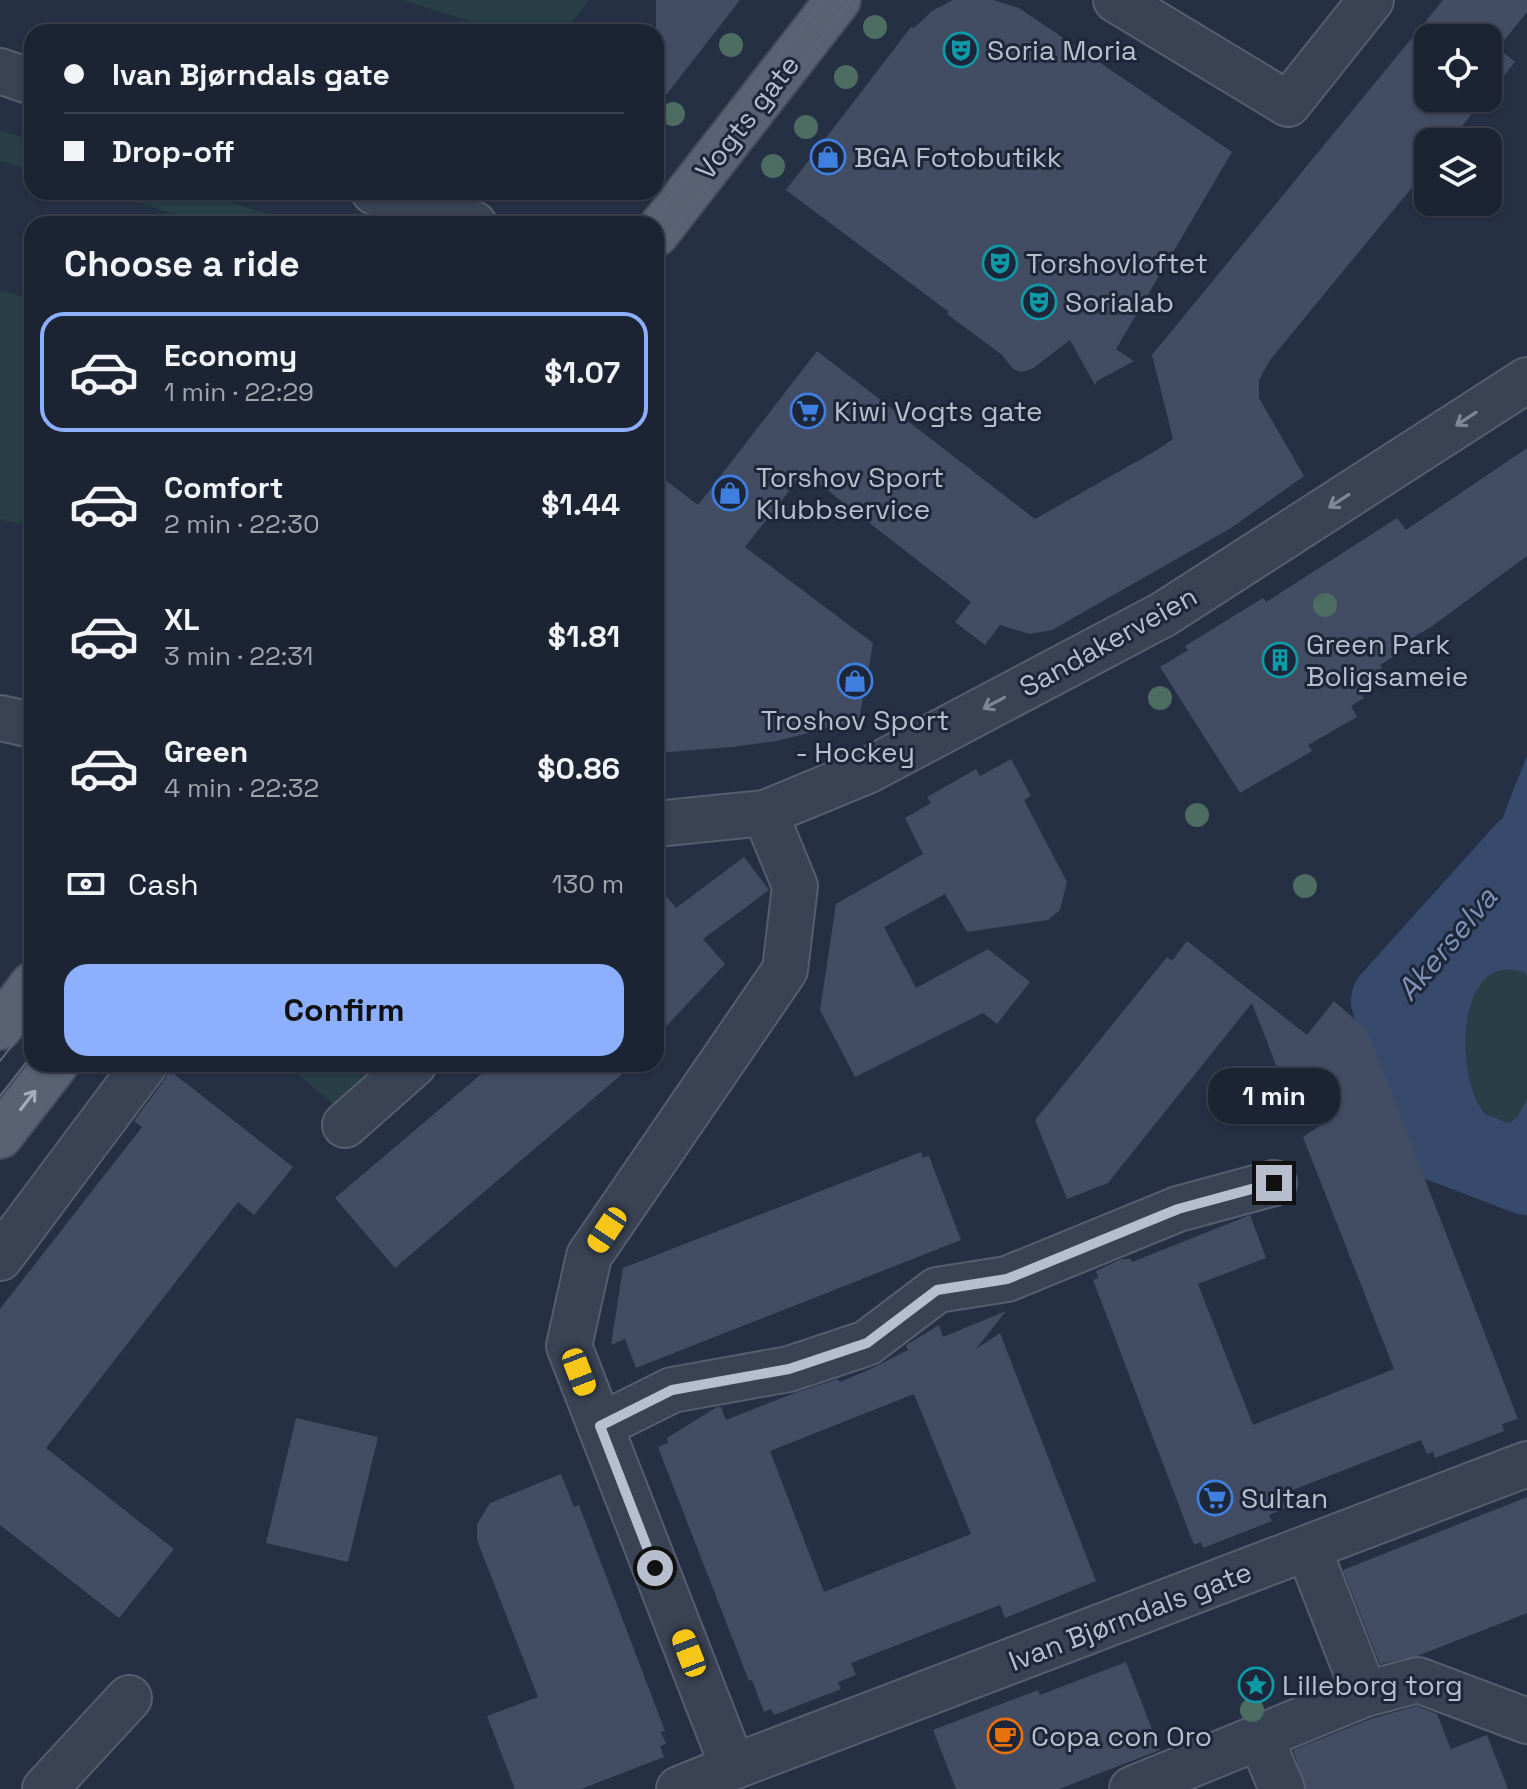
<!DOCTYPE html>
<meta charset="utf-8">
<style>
body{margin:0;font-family:"Space Grotesk",sans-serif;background:#252c3b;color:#f1f3f6;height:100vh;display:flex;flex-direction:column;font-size:30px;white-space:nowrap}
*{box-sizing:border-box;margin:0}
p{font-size:26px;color:#a0a4ac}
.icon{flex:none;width:44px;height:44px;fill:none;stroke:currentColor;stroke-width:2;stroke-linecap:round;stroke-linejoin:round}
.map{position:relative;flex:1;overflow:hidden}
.sheet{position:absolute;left:24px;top:216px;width:640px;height:856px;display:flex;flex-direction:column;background:#1c2433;border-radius:24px;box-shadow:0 2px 6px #0004,0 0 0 2px #3a414e}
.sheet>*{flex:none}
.guide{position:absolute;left:24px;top:24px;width:640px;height:176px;border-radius:24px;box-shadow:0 2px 6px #0004,0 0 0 2px #3a414e;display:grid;align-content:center;height:176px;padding:0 40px;background:#1c2433}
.fabs{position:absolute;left:1414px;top:24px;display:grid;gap:16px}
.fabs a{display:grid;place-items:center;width:88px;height:88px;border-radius:16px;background:#1c2433;box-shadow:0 2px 6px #0004,0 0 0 2px #3a414e;font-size:40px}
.end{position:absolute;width:36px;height:36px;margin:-18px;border:10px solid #b7becd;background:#111;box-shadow:0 0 0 4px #111}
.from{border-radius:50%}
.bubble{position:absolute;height:56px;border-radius:24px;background:#1c2433;box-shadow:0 2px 6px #0004,0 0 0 2px #3a414e;font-size:26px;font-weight:700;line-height:56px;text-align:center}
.car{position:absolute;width:24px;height:48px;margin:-24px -12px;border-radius:10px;box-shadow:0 0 6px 2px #0007;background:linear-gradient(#f5c518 24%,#345 0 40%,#f5c518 0 76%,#345 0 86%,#f5c518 0)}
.guide b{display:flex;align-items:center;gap:28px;height:76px;font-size:30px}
.guide b+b{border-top:2px solid #3a414e}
.guide i{width:20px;height:20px;background:#f1f3f6}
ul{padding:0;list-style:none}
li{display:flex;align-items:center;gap:24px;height:120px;margin:0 16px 12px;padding:0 24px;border:4px solid transparent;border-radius:24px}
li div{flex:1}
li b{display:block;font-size:30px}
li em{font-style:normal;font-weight:700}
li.selected{border-color:#8caffe}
li>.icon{width:72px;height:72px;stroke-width:1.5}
h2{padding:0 40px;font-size:36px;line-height:96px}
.pay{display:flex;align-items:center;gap:20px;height:88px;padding:0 40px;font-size:30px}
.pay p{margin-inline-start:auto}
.button{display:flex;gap:16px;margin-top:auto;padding:16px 40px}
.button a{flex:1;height:92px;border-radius:24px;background:#8caffe;color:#111;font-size:32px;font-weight:700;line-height:92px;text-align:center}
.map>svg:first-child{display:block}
.green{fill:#273f45}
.water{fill:#384a6c}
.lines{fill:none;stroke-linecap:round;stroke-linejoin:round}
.river{stroke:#384a6c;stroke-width:82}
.building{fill:#424d64;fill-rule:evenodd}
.minor-casing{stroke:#555e6e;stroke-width:48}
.major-casing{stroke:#444c5d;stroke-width:48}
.minor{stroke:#3a4354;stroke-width:44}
.major{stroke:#586273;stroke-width:44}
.tram{stroke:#5c667b;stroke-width:2}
.tree{fill:#4d6d63}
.oneway{stroke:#7f8797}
.oneway2{stroke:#a4acbb}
.route{stroke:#b7becd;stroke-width:10}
.labels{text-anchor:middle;stroke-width:6;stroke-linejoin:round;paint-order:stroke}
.poi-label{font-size:28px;fill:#b7becd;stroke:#1e2739;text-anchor:start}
.street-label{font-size:28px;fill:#b7becd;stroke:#1e2739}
.water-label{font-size:30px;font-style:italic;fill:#7d91b6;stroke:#1e2739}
</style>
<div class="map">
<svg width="1527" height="1789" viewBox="0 0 1527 1789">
<rect width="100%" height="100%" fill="#253044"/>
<path class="green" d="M402,0H589L564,32H505Z
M0,130L32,140V170L0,161Z
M103,192H198L299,224H208Z
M0,290L32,299V527L0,519Z
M1499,968H1512L1525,973L1527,977V1099L1517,1117L1508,1124C1462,1118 1459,1029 1474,995C1480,982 1488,975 1499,968Z
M285,1064H382L337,1107Z"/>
<path class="water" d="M1527,756V977L1525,973C1454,945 1452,1090 1491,1119C1496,1123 1502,1123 1509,1124L1517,1117L1527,1099V1216C1507,1194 1485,1183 1466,1157C1423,1100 1425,1017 1452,954C1459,937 1471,923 1478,906C1482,895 1482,882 1486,870C1497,831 1512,793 1527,756Z"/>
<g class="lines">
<path class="river" d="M1527,851L1392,1001L1441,1141L1527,1174"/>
</g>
<path class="building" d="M656,0H740L656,108Z
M953,0H993L1019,8L1232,152L1116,349L1134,361L1097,381L1095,385L1070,340L1032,369L1021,372L1013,369L1002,355L947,314L949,312L786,190L911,27L914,28L932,11Z
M1443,0H1527V12L1498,48L1515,62L1488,95V38H1428V98H1485L1449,142H1428V168L1270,360L1259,380V398L1304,476L1231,528L1052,630L1030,634L1000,625L985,645L955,622L971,602L804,472L745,547L873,643L859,720L777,741L732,747L656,753V473L698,505L817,351L1035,519L1157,450L1173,439L1152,355Z
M1527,448V556L1431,627L1395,648L1398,654L1380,665L1386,676L1360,691L1364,698L1351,706L1357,717L1308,745L1312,751L1240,793L1160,667L1188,650L1185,646L1263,598L1266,602L1397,518L1406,530Z
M1011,759L1031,796L1024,800L1067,882L1060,910L1048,920L967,932L945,894L884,927L916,988L988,949L1030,982L997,1024L983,1013L855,1077L820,1010L836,904L923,854L905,818L931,803L927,797L976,769L980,776Z
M744,857L769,890L703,939L725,964L656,1037V884L676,908Z
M1187,941L1307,1035L1334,1001L1367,1030L1518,1419L1502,1424L1504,1431L1435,1458L1433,1452L1427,1454L1421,1440L1280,1495L1286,1508L1269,1515L1272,1521L1203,1548L1201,1542L1194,1545L1093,1280L1098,1278L1096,1271L1121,1259H1131L1132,1262L1250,1215L1266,1258L1198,1284L1253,1425L1394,1369L1303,1137L1335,1116L1325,1097L1293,1109L1252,1003L1108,1183L1067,1199L1035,1120L1167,957L1172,961Z
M493,1064H634L395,1268L335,1198Z
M169,1070L293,1167L254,1215L238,1202L46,1448L174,1549L119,1618L0,1525V1309L142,1127L134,1121L165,1079Z
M921,1152L923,1158L929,1156L961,1240L636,1368L625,1339L611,1345L623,1268Z
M1006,1311L976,1349L1000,1333L1096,1581L1005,1618L1000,1605L851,1663L856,1675L838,1682L841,1689L774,1715L771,1709L764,1712L752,1680L749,1681L658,1447L668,1443L667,1438L717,1407H721L726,1420L792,1394L838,1379L840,1382L875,1367L908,1350L906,1345L939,1325L943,1337ZM914,1394L971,1534L824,1592L770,1451Z
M296,1418L378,1437L348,1562L266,1543Z
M561,1474L574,1507L579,1505L665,1731L661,1732L666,1744L660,1746L664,1757L581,1789H515L487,1716L538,1697L477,1540V1524L490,1503Z
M1527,1497V1613L1417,1656L1380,1664L1343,1570Z
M1126,1662L1160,1750L1059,1789H956L933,1730L1038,1690L1040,1695Z
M1417,1706L1437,1714L1451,1749L1487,1735L1508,1789H1306L1293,1750L1373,1718Z"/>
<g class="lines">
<g class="minor-casing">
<path id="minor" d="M1116,0L1288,104L1371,0
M0,71L32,82
M374,192L474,224
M0,718L32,725
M765,813L795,886L785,970L589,1256L569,1346L733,1767L1527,1464
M656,824L765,813L867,771L1164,614L1527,380
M345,1125L414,1064
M0,1258L145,1064
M600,1426L672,1390L789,1369L867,1343L937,1290L1007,1279L1178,1209L1274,1183
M1365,1694L1418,1680L1527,1721
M1260,1737L1282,1789
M45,1789L129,1698
M679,1789L733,1767
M1132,1789L1365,1694L1308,1548"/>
</g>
<g class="major-casing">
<path id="major" d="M656,234L838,0
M0,1027L32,985
M0,1136L56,1064"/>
</g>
<use href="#minor" class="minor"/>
<use href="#major" class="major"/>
<path class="tram" d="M650,224L823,0
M656,253L851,0
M0,1061L32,1020
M0,1096L32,1055"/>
</g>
<g class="tree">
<circle cx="875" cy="27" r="12"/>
<circle cx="731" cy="45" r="12"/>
<circle cx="846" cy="77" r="12"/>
<circle cx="673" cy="114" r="12"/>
<circle cx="806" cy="127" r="12"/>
<circle cx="773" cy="166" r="12"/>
<circle cx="1325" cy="605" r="12"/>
<circle cx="1160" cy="698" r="12"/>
<circle cx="1197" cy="815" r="12"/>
<circle cx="1305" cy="886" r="12"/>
<circle cx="1252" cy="1710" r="12"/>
</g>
<defs><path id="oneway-shaft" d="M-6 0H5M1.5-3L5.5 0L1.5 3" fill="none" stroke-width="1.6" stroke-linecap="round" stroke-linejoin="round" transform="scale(2)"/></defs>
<g class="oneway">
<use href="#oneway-shaft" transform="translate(1466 419) rotate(147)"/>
<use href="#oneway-shaft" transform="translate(1339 501) rotate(147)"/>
<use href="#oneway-shaft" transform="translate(994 703) rotate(152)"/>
</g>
<use class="oneway2" href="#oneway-shaft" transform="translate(28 1100) rotate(-52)"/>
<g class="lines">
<path class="route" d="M655,1568L600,1426L672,1390L789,1369L867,1343L937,1290L1007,1279L1178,1209L1274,1183"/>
</g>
<defs>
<g id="theatre-ring" transform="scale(1.8)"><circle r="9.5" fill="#1e2739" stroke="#0f9aa8" stroke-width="1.5"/><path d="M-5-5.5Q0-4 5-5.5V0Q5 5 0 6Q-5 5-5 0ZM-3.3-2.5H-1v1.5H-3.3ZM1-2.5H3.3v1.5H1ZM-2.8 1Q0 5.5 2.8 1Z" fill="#0f9aa8"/></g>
<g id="shop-ring" transform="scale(1.8)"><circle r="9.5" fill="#1e2739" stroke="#3f7fe0" stroke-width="1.5"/><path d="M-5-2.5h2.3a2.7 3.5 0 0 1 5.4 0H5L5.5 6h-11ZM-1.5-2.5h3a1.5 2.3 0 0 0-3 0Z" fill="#3f7fe0"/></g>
<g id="supermarket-ring" transform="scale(1.8)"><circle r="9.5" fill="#1e2739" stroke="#3f7fe0" stroke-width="1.5"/><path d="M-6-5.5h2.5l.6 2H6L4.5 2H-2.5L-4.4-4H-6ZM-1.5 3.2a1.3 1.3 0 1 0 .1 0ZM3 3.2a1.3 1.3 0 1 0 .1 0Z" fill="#3f7fe0"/></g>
<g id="building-ring" transform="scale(1.8)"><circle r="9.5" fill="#1e2739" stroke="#0f9aa8" stroke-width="1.5"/><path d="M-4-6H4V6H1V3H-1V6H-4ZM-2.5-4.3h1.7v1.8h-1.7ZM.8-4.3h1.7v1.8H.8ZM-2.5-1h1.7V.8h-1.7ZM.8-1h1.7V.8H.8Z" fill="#0f9aa8"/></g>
<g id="sight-ring" transform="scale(1.8)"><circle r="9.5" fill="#1e2739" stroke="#0f9aa8" stroke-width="1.5"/><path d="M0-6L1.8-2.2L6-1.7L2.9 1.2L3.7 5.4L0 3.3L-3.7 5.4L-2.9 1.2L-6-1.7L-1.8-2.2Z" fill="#0f9aa8"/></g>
<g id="cafe-ring" transform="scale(1.8)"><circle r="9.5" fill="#1e2739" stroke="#e8710a" stroke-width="1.5"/><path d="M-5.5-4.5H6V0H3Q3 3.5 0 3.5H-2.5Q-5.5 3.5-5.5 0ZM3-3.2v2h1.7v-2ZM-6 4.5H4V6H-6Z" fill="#e8710a"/></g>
</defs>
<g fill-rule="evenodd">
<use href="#theatre-ring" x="961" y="50"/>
<use href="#shop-ring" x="828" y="157"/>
<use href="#theatre-ring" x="1000" y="263"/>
<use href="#theatre-ring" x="1039" y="302"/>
<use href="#supermarket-ring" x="808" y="411"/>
<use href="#shop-ring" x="730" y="493"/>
<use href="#building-ring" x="1280" y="660"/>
<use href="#shop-ring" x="855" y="681"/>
<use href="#supermarket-ring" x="1215" y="1498"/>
<use href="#sight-ring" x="1256" y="1685"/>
<use href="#cafe-ring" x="1005" y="1736"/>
</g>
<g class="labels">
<g class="poi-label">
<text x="987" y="60">Soria Moria</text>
<text x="854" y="167">BGA Fotobutikk</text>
<text x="1026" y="273">Torshovloftet</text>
<text x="1065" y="312">Sorialab</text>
<text x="834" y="421">Kiwi Vogts gate</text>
<text x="756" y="487">Torshov Sport<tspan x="756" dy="32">Klubbservice</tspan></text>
<text x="1306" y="654">Green Park<tspan x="1306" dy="32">Boligsameie</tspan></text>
<text x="855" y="730" text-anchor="middle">Troshov Sport<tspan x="855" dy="32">- Hockey</tspan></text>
<text x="1241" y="1508">Sultan</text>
<text x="1282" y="1695">Lilleborg torg</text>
<text x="1031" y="1746">Copa con Oro</text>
</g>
<g class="street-label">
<text transform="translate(747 117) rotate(-52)" y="10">Vogts gate</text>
<text transform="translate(1108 641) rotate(-29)" y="10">Sandakerveien</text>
<text transform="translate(1130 1616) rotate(-21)" y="10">Ivan Bjørndals gate</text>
</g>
<g class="water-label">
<text transform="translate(1447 944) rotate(-50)" y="10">Akerselva</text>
</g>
</g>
</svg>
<div class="fabs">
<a><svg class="icon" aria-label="locate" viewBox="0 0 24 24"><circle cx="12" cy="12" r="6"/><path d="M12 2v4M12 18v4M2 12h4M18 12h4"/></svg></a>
<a><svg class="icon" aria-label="layers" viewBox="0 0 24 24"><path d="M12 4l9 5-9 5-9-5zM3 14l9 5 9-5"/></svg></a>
</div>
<i class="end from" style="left:655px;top:1568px"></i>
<i class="end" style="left:1274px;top:1183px"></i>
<div class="bubble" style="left:1208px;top:1068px;width:132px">1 min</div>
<i class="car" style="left:607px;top:1230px;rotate:214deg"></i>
<i class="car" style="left:579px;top:1372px;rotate:159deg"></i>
<i class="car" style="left:689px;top:1653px;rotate:339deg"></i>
<div class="guide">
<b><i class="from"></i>Ivan Bjørndals gate</b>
<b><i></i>Drop-off</b>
</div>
<section class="sheet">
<h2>Choose a ride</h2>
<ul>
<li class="selected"><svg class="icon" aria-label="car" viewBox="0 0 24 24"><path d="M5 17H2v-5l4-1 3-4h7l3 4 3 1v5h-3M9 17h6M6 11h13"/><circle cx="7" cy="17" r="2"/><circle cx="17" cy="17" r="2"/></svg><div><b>Economy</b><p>1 min · 22:29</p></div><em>$1.07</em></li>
<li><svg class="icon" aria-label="car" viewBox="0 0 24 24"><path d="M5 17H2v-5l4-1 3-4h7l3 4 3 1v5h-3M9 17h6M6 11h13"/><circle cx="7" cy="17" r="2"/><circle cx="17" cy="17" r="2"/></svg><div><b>Comfort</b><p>2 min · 22:30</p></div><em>$1.44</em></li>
<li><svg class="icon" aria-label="car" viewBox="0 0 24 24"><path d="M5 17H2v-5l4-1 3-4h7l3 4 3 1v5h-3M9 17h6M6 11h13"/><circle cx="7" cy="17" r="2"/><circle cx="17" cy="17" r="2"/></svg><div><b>XL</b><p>3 min · 22:31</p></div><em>$1.81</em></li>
<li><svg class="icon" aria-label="car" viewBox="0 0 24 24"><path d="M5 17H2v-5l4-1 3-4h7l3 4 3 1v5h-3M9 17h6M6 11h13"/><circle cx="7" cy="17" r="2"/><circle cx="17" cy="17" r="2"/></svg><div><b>Green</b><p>4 min · 22:32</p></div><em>$0.86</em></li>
</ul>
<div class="pay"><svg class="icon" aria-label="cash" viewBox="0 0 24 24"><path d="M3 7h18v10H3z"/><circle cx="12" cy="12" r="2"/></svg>Cash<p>130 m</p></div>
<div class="button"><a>Confirm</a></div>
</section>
</div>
